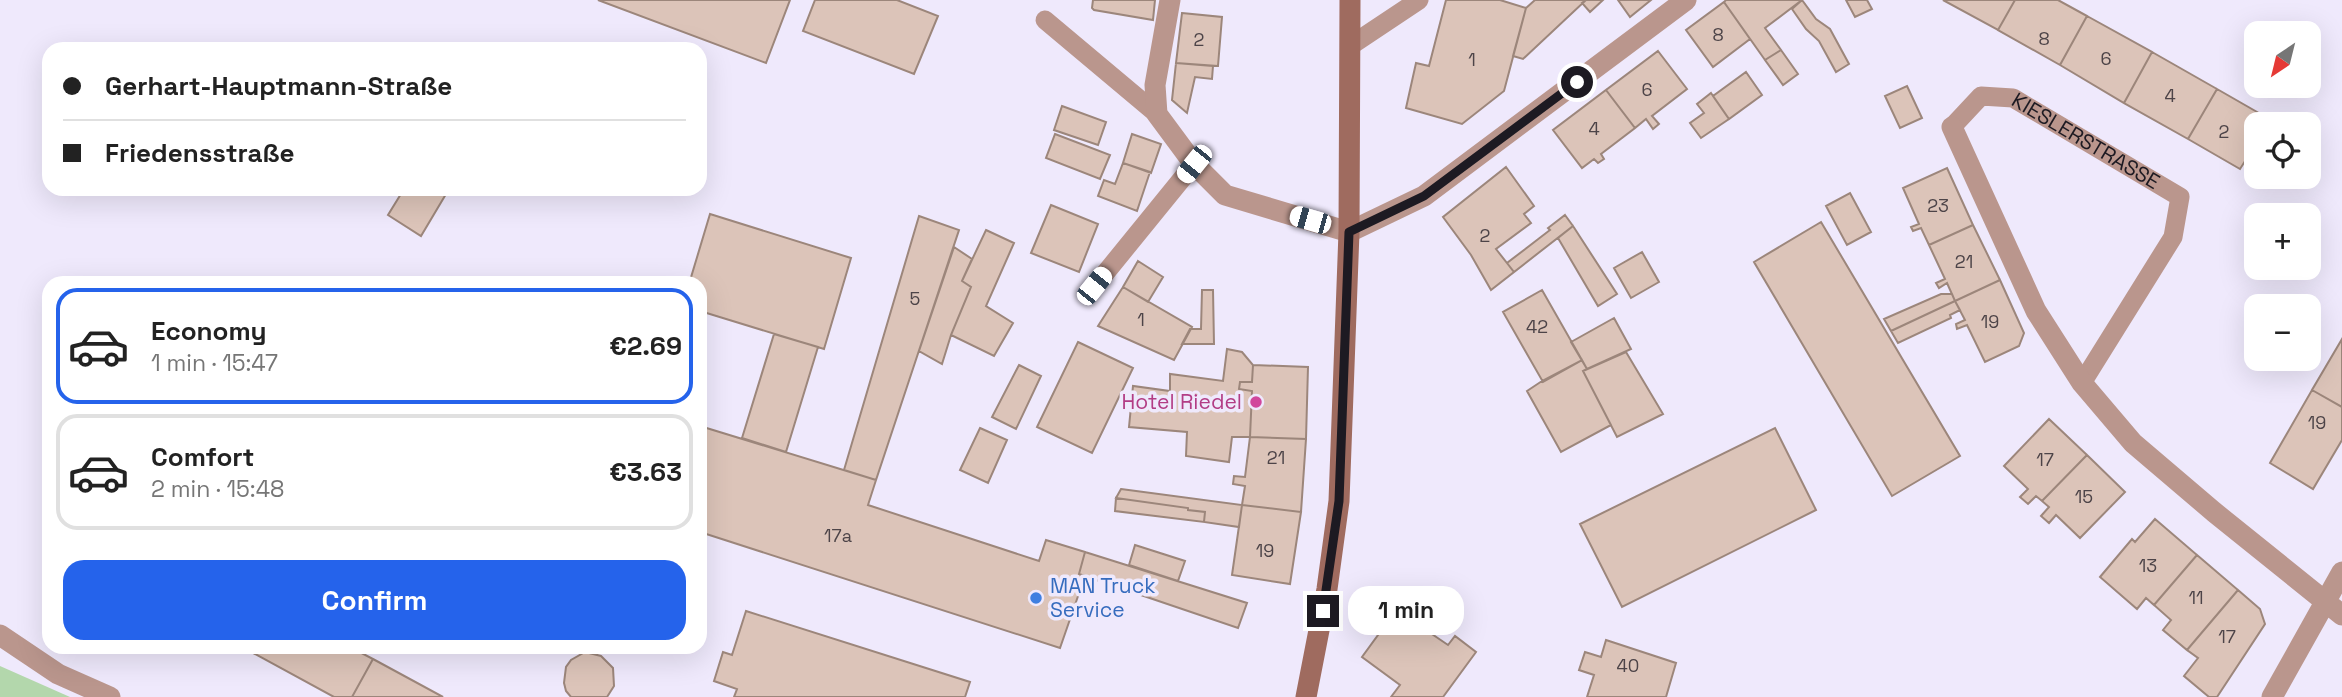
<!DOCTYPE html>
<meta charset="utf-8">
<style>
body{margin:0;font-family:"Space Grotesk",sans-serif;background:#f2f2f2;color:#222;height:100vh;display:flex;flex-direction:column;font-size:26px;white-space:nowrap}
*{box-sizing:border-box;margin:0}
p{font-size:23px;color:#767676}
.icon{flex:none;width:38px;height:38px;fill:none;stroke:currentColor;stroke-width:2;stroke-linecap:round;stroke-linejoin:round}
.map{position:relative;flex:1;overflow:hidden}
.sheet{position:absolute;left:42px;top:276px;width:665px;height:378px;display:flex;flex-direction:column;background:#fff;border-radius:21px;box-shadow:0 7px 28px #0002}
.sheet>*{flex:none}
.hud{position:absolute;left:42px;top:42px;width:665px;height:154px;border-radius:21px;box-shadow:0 7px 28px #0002;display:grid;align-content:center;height:154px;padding:0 21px;background:#fff}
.needle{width:46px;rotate:215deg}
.controls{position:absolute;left:2244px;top:21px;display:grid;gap:14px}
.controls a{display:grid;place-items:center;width:77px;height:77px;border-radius:14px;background:#fff;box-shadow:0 7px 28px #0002;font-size:35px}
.end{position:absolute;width:32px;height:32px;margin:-16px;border:9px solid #1d1a22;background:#fff;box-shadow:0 0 0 4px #fff}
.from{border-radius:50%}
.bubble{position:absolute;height:49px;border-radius:21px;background:#fff;box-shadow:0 7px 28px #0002;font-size:23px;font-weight:600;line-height:49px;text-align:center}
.car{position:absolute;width:21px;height:42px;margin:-21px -10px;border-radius:9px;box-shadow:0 0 5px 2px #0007;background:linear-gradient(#fff 24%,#345 0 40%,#fff 0 76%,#345 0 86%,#fff 0)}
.hud b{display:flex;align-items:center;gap:24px;height:66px;font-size:26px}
.hud b+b{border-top:2px solid #e0e0e0}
.hud i{width:18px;height:18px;background:#222}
ul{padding:12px 0 0;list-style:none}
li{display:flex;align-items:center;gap:21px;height:116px;margin:0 14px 10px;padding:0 7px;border:4px solid #e0e0e0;border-radius:21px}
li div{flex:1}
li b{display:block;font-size:26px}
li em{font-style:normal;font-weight:600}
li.selected{border-color:#2563eb}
li>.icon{width:63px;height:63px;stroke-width:1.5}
.cta{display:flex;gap:14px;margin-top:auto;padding:14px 21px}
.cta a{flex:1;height:80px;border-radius:21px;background:#2563eb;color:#fff;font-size:28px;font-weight:600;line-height:80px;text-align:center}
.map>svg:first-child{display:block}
.green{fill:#b3d7ac}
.building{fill:#dcc4b9;stroke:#9c867b;stroke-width:2}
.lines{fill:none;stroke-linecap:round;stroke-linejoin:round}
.lane{stroke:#ba968d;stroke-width:19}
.street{stroke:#ba968d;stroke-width:21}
.secondary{stroke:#9f6b5f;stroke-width:21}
.route{stroke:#1d1a22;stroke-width:9}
.hotel-dot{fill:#d1479c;stroke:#efe9fc;stroke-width:2.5}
.shop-dot{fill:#3f7fe0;stroke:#efe9fc;stroke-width:2.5}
.labels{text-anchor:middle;stroke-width:7;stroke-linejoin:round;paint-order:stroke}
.number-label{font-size:18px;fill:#4d4448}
.street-label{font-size:21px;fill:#1d1a22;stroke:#efe9fc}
.hotel-label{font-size:21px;fill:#b23c85;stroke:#efe9fc;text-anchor:end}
.shop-label{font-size:21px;fill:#366cbe;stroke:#efe9fc;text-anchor:start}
</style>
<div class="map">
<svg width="2342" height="697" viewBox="0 0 2342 697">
<rect width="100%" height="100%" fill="#efe9fc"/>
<path class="green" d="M0,666L70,697H0Z"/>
<path class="building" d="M598,0H790L766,63Z
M897,0L938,16L914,74L803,31L815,0Z
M1093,0H1155L1153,20L1094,10L1092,8Z
M1446,0H1500L1526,8L1504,91L1462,124L1406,108L1416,63L1429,66Z
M1535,0H1586L1523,59L1513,56L1526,8Z
M1586,0H1603L1590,12L1582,3Z
M1618,0H1651L1630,17Z
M1726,0H1802L1765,28L1781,50L1765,60L1724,2Z
M1802,0L1816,19L1830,29L1849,64L1836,72L1819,41L1806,29L1792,9Z
M1846,0H1867L1872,9L1855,17Z
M1943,0H2015L1998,30Z
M2015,0H2058L2087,16L2060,65L1998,30Z
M1724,2L1750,39L1713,67L1686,30Z
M1182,13L1222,17L1218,66L1176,63Z
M2087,16L2152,52L2124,103L2060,65Z
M1781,50L1798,74L1783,85L1765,60Z
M1658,51L1687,89L1652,116L1659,124L1653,129L1646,119L1635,128L1606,90Z
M2152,52L2217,89L2188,139L2124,103Z
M1176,63L1213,66L1212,79L1195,77L1187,113L1172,100Z
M1746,72L1762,95L1729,119L1713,96Z
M1907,86L1922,118L1900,128L1885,96Z
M2217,89L2271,120L2268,124H2256V144L2240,169L2188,139Z
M1606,90L1635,128L1601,154L1604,159L1598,163L1594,159L1582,168L1553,130Z
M1711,93L1729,119L1701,138L1690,123L1704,113L1697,104Z
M1062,106L1106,122L1098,145L1054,130Z
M1055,134L1110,155L1100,179L1046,158Z
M1132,134L1161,144L1151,173L1123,163Z
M1123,163L1150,172L1137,211L1098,196L1104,180L1115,184Z
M1506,167L1534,206L1524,214L1531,223L1496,249L1514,272L1491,290L1471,255L1443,217Z
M1947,168L1973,225L1929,245L1921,228L1913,231L1911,227L1919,224L1903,188Z
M404,189H449L421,236L388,215Z
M1850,193L1871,232L1847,245L1826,206Z
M1051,205L1098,224L1079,272L1031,253Z
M710,214L851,258L824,349L700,311V284H689Z
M1565,215L1573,226L1514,272L1507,263L1550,230L1548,228Z
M919,216L959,230L876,480L844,470Z
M1821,222L1960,456L1892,496L1754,262Z
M1973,225L2000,280L1955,301L1947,283L1939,288L1936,283L1945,279L1929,245Z
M1573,226L1617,294L1598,306L1558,238Z
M986,230L1014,243L986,306L1013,323L994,356L951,335L971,287L962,281Z
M954,247L972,259L962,281L971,287L951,335L942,364L919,351Z
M1642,252L1659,282L1631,298L1614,268Z
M1138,261L1163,277L1148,302L1123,287Z
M2000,280L2024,333L2019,346L1985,362L1967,325L1957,329L1956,324L1965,320L1955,301Z
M1123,287L1192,327L1174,360L1098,326Z
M1202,290H1213L1214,344H1182L1190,329H1201Z
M1542,290L1582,360L1543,382L1503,312Z
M1941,294H1952L1955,301L1891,331L1884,319Z
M1955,301L1960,310L1950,315L1951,318L1898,343L1891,331Z
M1614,318L1631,349L1587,369L1571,342Z
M774,334L818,347L786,452L742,438Z
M2342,339V407L2312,390Z
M1078,342L1133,368L1092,453L1037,427Z
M1227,349L1242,352L1253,365L1252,382H1240L1239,389L1252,391L1250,437H1232L1229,462L1186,456L1187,432L1129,427L1133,386L1170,391V374L1223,381Z
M1626,352L1663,414L1617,437L1583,371Z
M1582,360L1587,369L1583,371L1611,425L1561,452L1527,391L1542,381Z
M1019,365L1041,376L1016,429L992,417Z
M1253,365L1308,367L1306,439L1250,437L1252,391L1239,389L1240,382H1252Z
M2312,390L2342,407V440L2313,489L2270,463Z
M2049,419L2087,455L2042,501L2036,496L2028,504L2020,497L2028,489L2004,466Z
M700,426L876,480L868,505L1039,561L1046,540L1085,552L1079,574L1085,576L1060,648L700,532Z
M980,428L1007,440L988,483L960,470Z
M1775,428L1816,510L1622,607L1580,524Z
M1250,437L1306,439L1301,512L1242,505L1245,486L1233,484L1234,476L1245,477Z
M2087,455L2125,492L2080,538L2056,515L2049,523L2041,516L2049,507L2042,501Z
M1121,489L1242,505L1239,527L1204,522L1205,512L1188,510V508L1116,498Z
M1116,498L1188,508V510L1205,512L1204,522L1115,511Z
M1242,505L1301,512L1290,584L1232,575Z
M2155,519L2197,555L2154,605L2146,598L2137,609L2100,577L2132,539L2135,542Z
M1135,545L1185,561L1178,581L1129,565Z
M1085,552L1247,603L1238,628L1079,574Z
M2197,555L2238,590L2187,650L2163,630L2171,620L2154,605Z
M2238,590L2260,609L2265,624L2217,697H2209L2184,676L2198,658L2187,650Z
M1408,594L1440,617L1429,632L1448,645L1455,636L1476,652L1443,697H1391L1400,685L1362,657Z
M746,611L970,682L965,697H734L737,689L714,681L723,652L732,655Z
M1606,640L1676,663L1666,697H1587L1594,675L1579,670L1585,652L1601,657Z
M244,648H352L373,659L352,697H334Z
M585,652L601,656L613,668L614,686L607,697H571L566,691L564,683L566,667L571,660Z
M373,659L443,697H352Z"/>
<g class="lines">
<g class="lane">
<path d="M1045,20L1157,114"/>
<path d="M1350,46L1419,0"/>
<path id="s1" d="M1952,127L1981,96L2013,98L2180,197L2173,237L2082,383"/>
<path d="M1094,287L1194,164"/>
</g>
<path class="street" d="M1170,0L1155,85L1157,114L1194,164L1225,195L1349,232L1424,196L1686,0
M1952,127L2036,311L2082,383L2133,443L2214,512L2342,615
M0,635L58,674L110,697
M2272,697L2342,572"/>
<path class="secondary" d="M1306,697L1327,589L1339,501L1349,232L1350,0"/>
</g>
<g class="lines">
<path class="route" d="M1323,611L1339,501L1349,232L1424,196L1577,82"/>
</g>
<circle class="hotel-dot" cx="1256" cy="402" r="7"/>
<circle class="shop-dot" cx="1036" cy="598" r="7"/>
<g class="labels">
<g class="number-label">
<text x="1718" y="41">8</text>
<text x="2044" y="45">8</text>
<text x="1199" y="46">2</text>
<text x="2106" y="65">6</text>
<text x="1472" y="66">1</text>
<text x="1647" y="96">6</text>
<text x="2170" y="102">4</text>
<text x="1594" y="135">4</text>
<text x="2224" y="138">2</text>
<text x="1938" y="212">23</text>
<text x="1485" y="242">2</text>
<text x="1964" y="268">21</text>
<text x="915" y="305">5</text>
<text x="1141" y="326">1</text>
<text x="1990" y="328">19</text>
<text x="1537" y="333">42</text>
<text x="2317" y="429">19</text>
<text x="1276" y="464">21</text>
<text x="2045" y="466">17</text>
<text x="2084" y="503">15</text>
<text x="838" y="542">17a</text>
<text x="1265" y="557">19</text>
<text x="2148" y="572">13</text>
<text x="2196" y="604">11</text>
<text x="2227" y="643">17</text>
<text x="1628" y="672">40</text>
</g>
<g class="street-label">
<text dy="7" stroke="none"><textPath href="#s1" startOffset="159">KIESLERSTRASSE</textPath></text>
</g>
<g class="hotel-label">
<text x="1242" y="409">Hotel Riedel</text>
</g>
<g class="shop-label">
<text x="1050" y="593">MAN Truck<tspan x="1050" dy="24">Service</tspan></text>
</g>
</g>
</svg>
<div class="controls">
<a><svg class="needle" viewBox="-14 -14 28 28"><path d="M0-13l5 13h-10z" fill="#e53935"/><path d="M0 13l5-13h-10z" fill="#767676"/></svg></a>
<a><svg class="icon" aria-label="locate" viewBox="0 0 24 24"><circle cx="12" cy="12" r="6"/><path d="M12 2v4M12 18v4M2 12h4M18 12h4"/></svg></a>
<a>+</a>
<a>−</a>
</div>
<i class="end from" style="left:1577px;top:82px"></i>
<i class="end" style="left:1323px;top:611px"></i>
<div class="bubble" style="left:1348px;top:586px;width:116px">1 min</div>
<i class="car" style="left:1194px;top:164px;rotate:219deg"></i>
<i class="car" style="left:1310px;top:220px;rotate:286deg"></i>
<i class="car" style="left:1094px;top:286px;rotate:39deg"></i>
<div class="hud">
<b><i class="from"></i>Gerhart-Hauptmann-Straße</b>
<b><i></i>Friedensstraße</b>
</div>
<section class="sheet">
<ul>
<li class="selected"><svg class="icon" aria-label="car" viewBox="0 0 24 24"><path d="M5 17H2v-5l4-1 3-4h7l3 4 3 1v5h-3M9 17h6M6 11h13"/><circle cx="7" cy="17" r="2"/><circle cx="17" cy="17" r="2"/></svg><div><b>Economy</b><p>1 min · 15:47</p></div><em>€2.69</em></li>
<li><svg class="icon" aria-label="car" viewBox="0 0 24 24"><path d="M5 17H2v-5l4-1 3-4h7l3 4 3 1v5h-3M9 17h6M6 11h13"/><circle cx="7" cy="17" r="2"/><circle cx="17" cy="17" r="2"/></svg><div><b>Comfort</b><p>2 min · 15:48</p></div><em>€3.63</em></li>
</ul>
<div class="cta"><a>Confirm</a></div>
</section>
</div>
